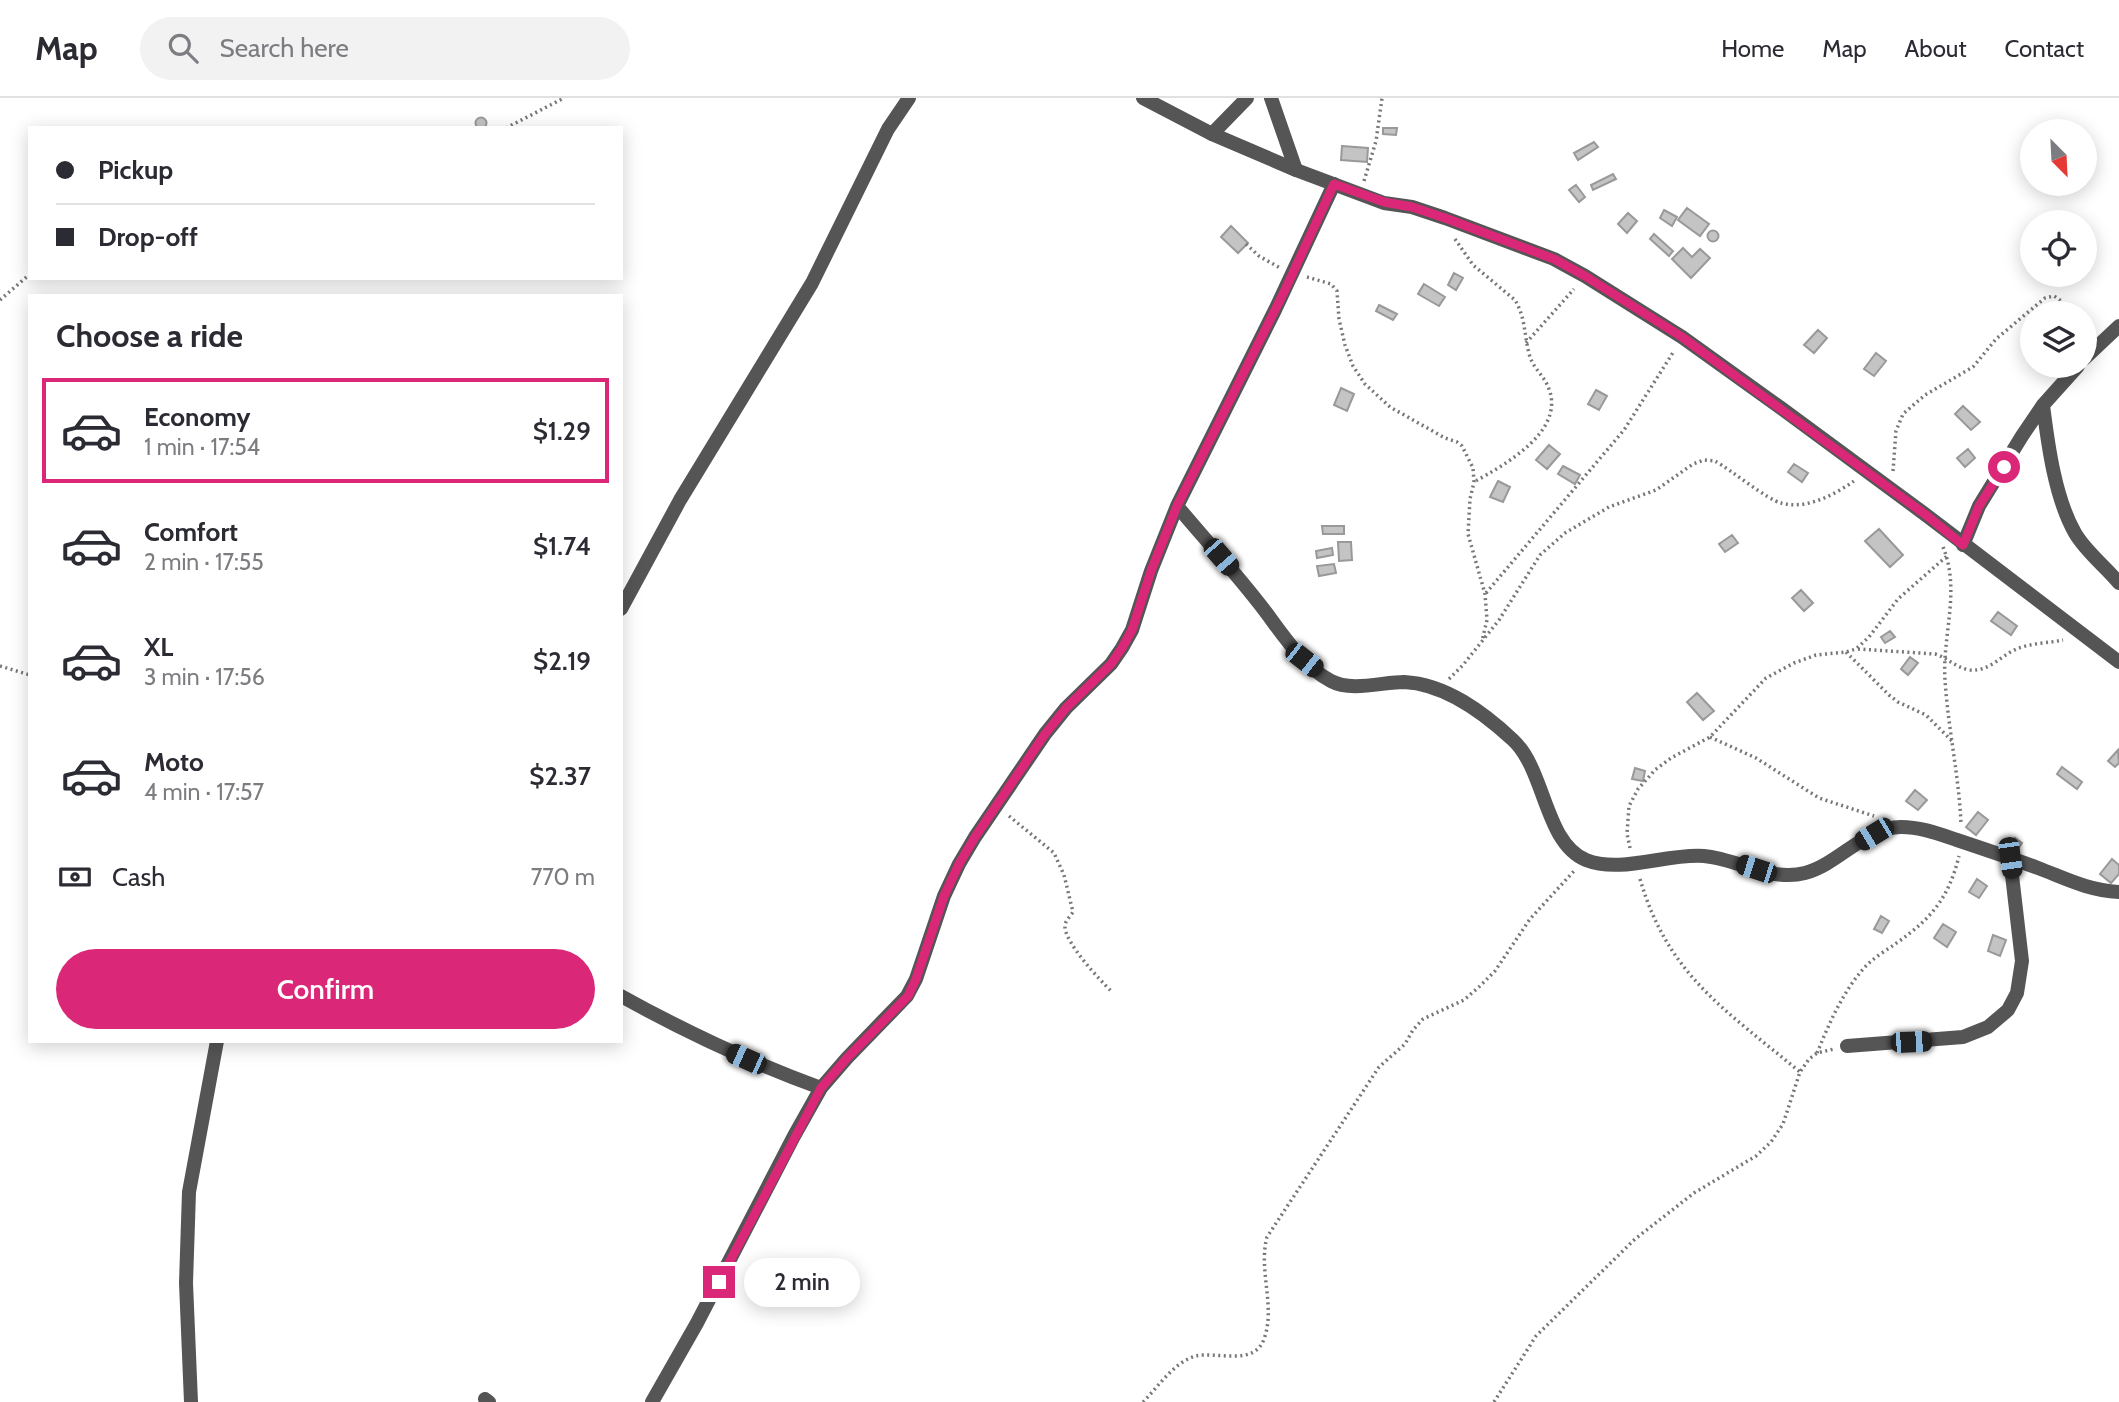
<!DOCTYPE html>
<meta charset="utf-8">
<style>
body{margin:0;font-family:Cabin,sans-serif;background:#f2f2f3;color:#2b2b33;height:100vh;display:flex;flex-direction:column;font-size:26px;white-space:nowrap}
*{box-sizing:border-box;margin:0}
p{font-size:23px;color:#7c7c81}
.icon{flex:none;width:38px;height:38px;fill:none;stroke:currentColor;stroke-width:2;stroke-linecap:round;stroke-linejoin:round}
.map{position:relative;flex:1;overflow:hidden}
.panel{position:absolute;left:28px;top:196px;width:595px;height:749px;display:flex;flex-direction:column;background:#fff;border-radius:0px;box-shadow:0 4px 18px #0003}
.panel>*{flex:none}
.guide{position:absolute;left:28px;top:28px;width:595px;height:154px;border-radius:0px;box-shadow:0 4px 18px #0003;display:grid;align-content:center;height:154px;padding:0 28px;background:#fff}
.needle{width:46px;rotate:156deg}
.controls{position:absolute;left:2020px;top:21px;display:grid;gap:14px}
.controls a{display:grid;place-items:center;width:77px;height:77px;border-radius:50%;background:#fff;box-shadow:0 4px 18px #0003;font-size:35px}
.end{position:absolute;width:32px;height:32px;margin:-16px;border:9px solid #db2777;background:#fff;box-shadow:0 0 0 4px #fff}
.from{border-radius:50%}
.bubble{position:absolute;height:49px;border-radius:24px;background:#fff;box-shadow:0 4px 18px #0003;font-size:23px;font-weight:600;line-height:49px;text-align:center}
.car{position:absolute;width:21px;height:42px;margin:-21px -10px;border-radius:9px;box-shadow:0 0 5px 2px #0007;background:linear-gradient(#222 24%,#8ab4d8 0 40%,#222 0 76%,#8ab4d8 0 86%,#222 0)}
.guide b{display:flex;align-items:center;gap:24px;height:66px;font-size:26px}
.guide b+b{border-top:2px solid #e1e1e2}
.guide i{width:18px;height:18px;background:#2b2b33}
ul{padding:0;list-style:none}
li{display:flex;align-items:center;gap:21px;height:105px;margin:0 14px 10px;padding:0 14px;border:4px solid transparent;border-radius:0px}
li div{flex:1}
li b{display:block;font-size:26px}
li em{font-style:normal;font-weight:600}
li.active{border-color:#db2777}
li>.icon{width:63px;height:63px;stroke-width:1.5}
h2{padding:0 28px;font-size:32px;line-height:84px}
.pay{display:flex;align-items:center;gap:18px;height:77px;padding:0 28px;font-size:26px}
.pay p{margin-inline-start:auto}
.cta{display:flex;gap:14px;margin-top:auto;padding:14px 28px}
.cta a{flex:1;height:80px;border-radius:42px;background:#db2777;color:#fff;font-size:28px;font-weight:600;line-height:80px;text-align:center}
header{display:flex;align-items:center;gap:42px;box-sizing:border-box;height:98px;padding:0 35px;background:#fff;border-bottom:2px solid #e1e1e2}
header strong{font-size:33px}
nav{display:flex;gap:38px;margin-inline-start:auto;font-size:24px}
.search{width:490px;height:63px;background:#f2f2f3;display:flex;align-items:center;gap:18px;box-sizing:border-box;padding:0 24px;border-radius:38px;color:#7c7c81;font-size:26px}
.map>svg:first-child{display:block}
.building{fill:#c4c4c4;stroke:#999;stroke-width:2}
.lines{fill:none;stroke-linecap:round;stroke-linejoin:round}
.path{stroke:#777;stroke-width:3.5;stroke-dasharray:2 3.5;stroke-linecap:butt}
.minor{stroke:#555;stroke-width:14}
.tertiary{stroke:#555;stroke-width:14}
.route{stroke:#db2777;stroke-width:9}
</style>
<header>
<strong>Map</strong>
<div class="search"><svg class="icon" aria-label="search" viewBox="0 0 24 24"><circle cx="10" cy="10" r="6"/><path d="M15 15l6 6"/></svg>Search here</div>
<nav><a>Home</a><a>Map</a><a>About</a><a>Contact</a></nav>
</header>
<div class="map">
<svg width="2119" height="1304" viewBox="0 0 2119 1304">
<rect width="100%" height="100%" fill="#fff"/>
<path class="building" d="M475.5 25a5.5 5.5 0 1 1 11 0a5.5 5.5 0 1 1-11 0Z
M1383,30H1397L1396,37L1383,36Z
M1594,44L1598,49L1578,62L1574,55Z
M1342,48L1368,50L1367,64L1341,62Z
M1613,76L1616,81L1593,92L1591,87Z
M1576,87L1585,99L1579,104L1569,92Z
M1687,110L1709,126L1700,138L1678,122Z
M1664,112L1677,119L1672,128L1660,120Z
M1628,115L1637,123L1627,135L1618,126Z
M1231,128L1248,145L1238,155L1221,139Z
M1707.5 138a5.5 5.5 0 1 1 11 0a5.5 5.5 0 1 1-11 0Z
M1654,136L1673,153L1669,158L1650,141Z
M1683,150L1692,159L1700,151L1710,160L1691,180L1672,161Z
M1454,175L1463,180L1456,192L1448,187Z
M1424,186L1445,199L1439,208L1418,196Z
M1379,207L1397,216L1393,222L1376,213Z
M1818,232L1827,240L1814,255L1804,247Z
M1876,255L1886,263L1874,278L1864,271Z
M1341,290L1354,296L1347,313L1334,307Z
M1596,292L1607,298L1599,312L1588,306Z
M1963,308L1980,324L1971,332L1955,316Z
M1549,347L1560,356L1547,371L1536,362Z
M1968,351L1975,360L1965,369L1957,360Z
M1794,366L1808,375L1802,384L1788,374Z
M1563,368L1580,377L1575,386L1558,376Z
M1498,383L1510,389L1503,404L1490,399Z
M1322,428H1344V436H1323Z
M1879,431L1903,457L1890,469L1865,443Z
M1732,437L1738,445L1725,454L1719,446Z
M1338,444H1351L1352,462L1339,463Z
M1332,450L1333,457L1317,460L1316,453Z
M1334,466L1336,475L1319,478L1317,468Z
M1801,492L1813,505L1804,513L1792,500Z
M1998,514L2017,528L2011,537L1991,523Z
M1890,533L1895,539L1885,545L1881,539Z
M1910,559L1918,565L1908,577L1901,571Z
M1697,595L1714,613L1703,622L1687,604Z
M2118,652L2119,665L2115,669L2108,663Z
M2062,669L2082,684L2077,691L2057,676Z
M1635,670L1645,673L1643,683L1632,681Z
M1915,692L1927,702L1918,712L1906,703Z
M1978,714L1988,722L1976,737L1966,729Z
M2015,740L2022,745L2014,757L2007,752Z
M2112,761L2119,767V776L2111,785L2100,776Z
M1977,781L1987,788L1979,800L1969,794Z
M1881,818L1889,823L1882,835L1874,831Z
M1943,826L1956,834L1947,849L1934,840Z
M1993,837L2006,842L2000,858L1988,853Z"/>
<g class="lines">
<path class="path" d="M506,30L564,0
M1364,83L1376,43L1382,0
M1455,141L1473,167L1515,202C1526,220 1524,239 1530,259C1534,271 1545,279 1549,291C1565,334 1504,367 1474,384
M1246,146L1259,158L1280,170
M1307,179L1331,186L1337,193L1339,221L1345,247L1353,268L1365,286L1390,309L1445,340L1457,344L1462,348L1473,370L1474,384L1470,401L1468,436L1485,496L1487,522L1482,543
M0,202L30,176
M1526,245L1574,191
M1893,373L1896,333L1903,316L1925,297L1973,269L1996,241L2045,200L2054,198L2063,204L2069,215
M1943,449C1961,493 1942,537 1945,582C1948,630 1959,678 1961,726
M1486,495L1624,332L1674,253
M1858,551L1935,556C1948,560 1956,570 1970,572C1990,574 2002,556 2019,550C2033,545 2049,545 2063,542
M1846,554L1889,597L1898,604L1926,617L1952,643
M0,568L30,577
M1449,581L1463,567L1499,522L1540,457L1565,435L1609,409L1656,392L1693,366L1704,362L1715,363C1731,372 1768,402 1781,405C1806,412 1834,397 1854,383
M1710,639L1756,660L1819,700L1874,718
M1009,718L1054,755L1064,777L1073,814C1070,819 1065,823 1065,828C1064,844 1100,882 1111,893
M1630,750L1627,736L1629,708L1638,691L1655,672L1671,660L1710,639L1766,580L1794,565L1816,557L1846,554L1856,551L1869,539L1898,501L1947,458
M1640,781C1668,878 1727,913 1800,974
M1817,955C1829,926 1842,895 1864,870C1874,859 1887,852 1898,844C1932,820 1949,799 1959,758
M1143,1304C1158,1289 1175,1263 1196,1258C1216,1253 1254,1269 1264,1241C1276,1209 1258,1172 1267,1139L1379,969L1405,946L1413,932L1423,921L1464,902L1480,888L1495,873L1530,821L1574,773
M1494,1304L1536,1238L1635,1141L1694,1095L1756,1058L1771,1044L1783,1026L1800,974L1809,961L1817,955L1834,951"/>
<path class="minor" d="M1271,0L1296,72
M1212,36L1247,0
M2084,261L2119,228
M2043,307C2048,347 2055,400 2075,435C2086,454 2105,468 2119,485
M1177,408C1204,440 1232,471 1258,504C1279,530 1300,567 1331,583C1351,594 1383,584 1404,584C1446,586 1484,615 1513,642C1546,673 1544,744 1586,762C1621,776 1667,755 1704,758C1738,761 1771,784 1805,775C1839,766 1865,729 1901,729C1921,729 1939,736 1957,742C1984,751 2011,760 2038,770C2067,781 2087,792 2119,794
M1963,447L1979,408L2022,338L2043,307L2078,268
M621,511L680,402L812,185L888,31L909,0
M621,898C686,934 752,965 821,990
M1847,948L1963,939L1988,929L2008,912L2017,895L2022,863L2010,760
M485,1301L489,1304
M191,1304L186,1185L189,1094L217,943
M652,1304L697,1225L794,1038L821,990L847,960L907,898L916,881L944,798L959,766L975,739L1045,636L1066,610L1111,566L1122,550L1132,532L1151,473L1177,408L1275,212L1334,86"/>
<path class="tertiary" d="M1143,0L1212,36L1296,72L1384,105L1412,109L1445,120L1554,161L1585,178L1682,239L1781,310L1926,417L2119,564"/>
</g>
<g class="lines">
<path class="route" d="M719,1184L821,990L847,960L908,898L916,881L944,798L959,766L975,739L1045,636L1066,610L1111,566L1122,550L1132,532L1151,473L1177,408L1284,194L1334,86L1384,104L1412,109L1445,120L1554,161L1585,178L1682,239L1926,417L1963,447L1979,408L2004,369"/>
</g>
</svg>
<div class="controls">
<a><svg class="needle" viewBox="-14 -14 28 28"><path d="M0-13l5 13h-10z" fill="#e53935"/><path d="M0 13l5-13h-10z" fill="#7c7c81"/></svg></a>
<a><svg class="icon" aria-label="locate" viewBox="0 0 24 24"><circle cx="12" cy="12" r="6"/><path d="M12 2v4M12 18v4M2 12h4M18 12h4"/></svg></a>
<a><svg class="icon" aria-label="layers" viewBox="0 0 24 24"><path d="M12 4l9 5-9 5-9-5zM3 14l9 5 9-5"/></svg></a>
</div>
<i class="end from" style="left:2004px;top:369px"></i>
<i class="end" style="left:719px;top:1184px"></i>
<div class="bubble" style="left:744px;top:1160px;width:116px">2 min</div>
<i class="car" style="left:1221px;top:459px;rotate:139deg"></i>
<i class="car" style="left:1304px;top:562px;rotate:128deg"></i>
<i class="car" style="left:1874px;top:736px;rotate:239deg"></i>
<i class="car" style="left:2010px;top:760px;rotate:172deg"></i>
<i class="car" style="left:1756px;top:771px;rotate:288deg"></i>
<i class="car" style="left:1911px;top:944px;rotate:88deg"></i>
<i class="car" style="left:746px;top:961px;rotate:294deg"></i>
<div class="guide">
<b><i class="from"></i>Pickup</b>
<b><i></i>Drop-off</b>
</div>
<section class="panel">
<h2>Choose a ride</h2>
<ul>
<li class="active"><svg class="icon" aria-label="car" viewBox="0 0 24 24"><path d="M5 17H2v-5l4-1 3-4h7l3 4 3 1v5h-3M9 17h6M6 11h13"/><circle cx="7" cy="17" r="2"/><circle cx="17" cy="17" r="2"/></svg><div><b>Economy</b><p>1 min · 17:54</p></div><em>$1.29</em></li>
<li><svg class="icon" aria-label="car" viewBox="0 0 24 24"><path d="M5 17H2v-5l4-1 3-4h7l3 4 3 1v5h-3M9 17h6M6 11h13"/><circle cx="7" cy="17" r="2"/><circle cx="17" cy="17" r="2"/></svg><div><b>Comfort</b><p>2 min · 17:55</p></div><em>$1.74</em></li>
<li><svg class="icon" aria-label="car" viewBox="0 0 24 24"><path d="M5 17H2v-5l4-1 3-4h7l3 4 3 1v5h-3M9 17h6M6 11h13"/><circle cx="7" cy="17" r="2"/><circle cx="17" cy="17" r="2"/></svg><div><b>XL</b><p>3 min · 17:56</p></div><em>$2.19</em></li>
<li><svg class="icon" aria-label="car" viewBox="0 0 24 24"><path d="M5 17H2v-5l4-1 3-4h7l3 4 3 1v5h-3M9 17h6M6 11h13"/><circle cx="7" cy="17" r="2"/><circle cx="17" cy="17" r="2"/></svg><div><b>Moto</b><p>4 min · 17:57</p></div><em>$2.37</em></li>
</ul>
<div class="pay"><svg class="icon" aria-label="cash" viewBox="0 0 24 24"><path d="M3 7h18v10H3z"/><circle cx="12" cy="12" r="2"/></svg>Cash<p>770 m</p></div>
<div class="cta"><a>Confirm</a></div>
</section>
</div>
